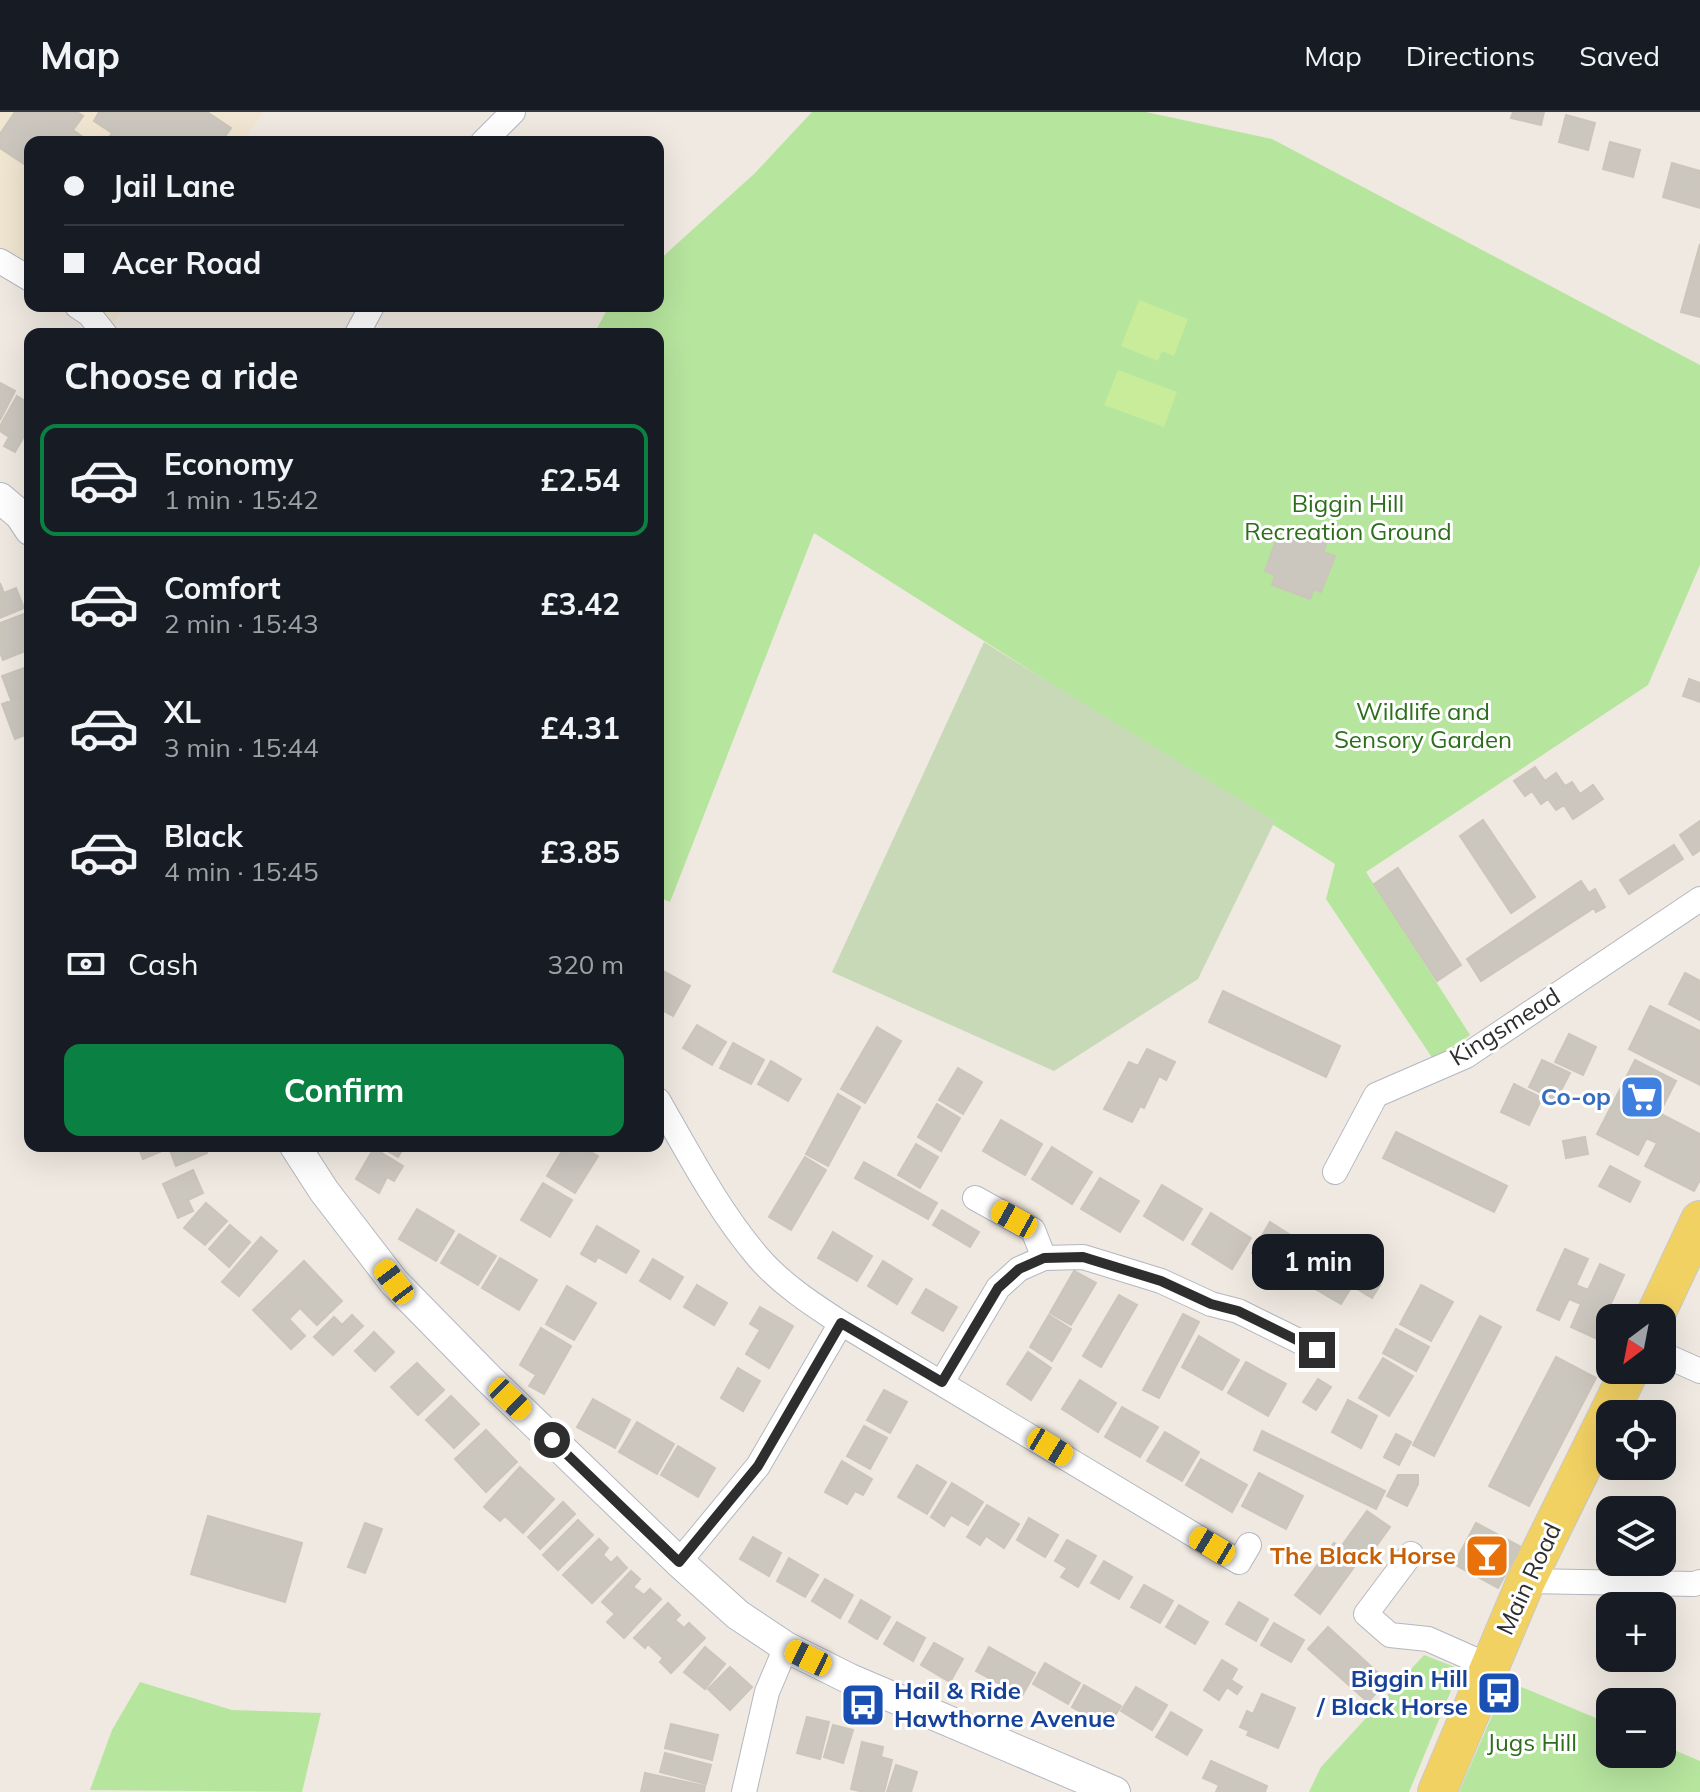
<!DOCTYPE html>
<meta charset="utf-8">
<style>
body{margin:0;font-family:Mulish,sans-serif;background:#242831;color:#f1f3f6;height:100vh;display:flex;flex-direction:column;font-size:30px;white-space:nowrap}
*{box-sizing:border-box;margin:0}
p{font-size:26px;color:#9ea1a6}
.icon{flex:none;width:44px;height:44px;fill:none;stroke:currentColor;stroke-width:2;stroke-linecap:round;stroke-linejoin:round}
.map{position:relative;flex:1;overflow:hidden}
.side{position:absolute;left:24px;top:216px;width:640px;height:824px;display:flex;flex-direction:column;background:#171b24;border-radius:16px;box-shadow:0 8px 32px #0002}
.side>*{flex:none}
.hud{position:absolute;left:24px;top:24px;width:640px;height:176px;border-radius:16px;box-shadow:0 8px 32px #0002;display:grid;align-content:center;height:176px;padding:0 40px;background:#171b24}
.needle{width:52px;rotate:212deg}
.tools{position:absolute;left:1596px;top:1192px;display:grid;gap:16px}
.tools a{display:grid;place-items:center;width:80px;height:80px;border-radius:16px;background:#171b24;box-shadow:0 8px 32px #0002;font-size:40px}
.end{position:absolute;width:36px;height:36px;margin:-18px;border:10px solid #2e2e2e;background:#fff;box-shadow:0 0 0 4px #fff}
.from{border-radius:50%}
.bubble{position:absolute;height:56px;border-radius:16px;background:#171b24;box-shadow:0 8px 32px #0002;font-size:26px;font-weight:700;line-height:56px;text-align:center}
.car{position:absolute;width:24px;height:48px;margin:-24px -12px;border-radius:10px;box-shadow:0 0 6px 2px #0007;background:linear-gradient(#f5c518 24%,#345 0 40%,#f5c518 0 76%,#345 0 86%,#f5c518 0)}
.hud b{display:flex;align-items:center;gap:28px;height:76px;font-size:30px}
.hud b+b{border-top:2px solid #363941}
.hud i{width:20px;height:20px;background:#f1f3f6}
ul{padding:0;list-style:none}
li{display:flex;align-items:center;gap:24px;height:112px;margin:0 16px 12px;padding:0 24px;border:4px solid transparent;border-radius:16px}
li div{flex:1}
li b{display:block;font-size:30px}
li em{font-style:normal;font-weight:700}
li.current{border-color:#0b8043}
li>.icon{width:72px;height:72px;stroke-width:1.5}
h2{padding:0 40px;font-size:36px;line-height:96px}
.pay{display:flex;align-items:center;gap:20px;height:88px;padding:0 40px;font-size:30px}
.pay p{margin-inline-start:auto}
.action{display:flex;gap:16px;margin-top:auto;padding:16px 40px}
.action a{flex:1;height:92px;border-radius:16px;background:#0b8043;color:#fff;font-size:32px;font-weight:700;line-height:92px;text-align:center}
header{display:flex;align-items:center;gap:48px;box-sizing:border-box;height:112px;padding:0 40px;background:#171b24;border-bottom:2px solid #363941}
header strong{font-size:38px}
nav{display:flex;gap:44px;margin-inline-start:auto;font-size:28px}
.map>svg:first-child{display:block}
.education{fill:#f0e6d1}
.green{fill:#b6e59e}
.cemetery{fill:#c8d9b8}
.pitch{fill:#c9ec9a}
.building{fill:#cbc7bf;stroke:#cbc5ba;stroke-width:2}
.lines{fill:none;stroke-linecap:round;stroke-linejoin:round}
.minor-casing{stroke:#b4b7c1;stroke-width:26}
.tertiary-casing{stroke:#b4b7c1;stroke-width:32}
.primary-casing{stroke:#c9c9c9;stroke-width:40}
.minor{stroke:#fff;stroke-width:24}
.tertiary{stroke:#fff;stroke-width:30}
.primary{stroke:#f2d163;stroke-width:38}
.route{stroke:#2e2e2e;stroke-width:10}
.labels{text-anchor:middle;stroke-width:6;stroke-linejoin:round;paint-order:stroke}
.park-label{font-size:24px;fill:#2c6e1b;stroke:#fff}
.street-label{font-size:24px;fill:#2e2e2e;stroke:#fff}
.shop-label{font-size:24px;font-weight:bold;fill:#366cbe;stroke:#fff;text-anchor:end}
.food-label{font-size:24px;font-weight:bold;fill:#c56008;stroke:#fff;text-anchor:end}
.transit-label{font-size:24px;font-weight:bold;fill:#164399;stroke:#fff;text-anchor:end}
</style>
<header>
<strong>Map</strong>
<nav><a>Map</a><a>Directions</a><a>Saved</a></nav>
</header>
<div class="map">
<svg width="1700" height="1680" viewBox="0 0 1700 1680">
<rect width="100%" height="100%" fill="#efe9e1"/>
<path class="education" d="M0,0H263L242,30H30V155L0,138Z
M93,194H125L113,211Z"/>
<path class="green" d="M812,0H1146L1272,27L1700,253V453L1648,573L1366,760L1470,923L1433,947L1326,787L1335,752L814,421L670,790L658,785V222H594L609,194H658V149L755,61Z
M1424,1543L1460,1557L1409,1680H1309L1321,1655Z
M1507,1569L1610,1612V1642H1662V1633L1700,1649V1680H1459Z
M140,1570L232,1598L321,1601L302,1680L90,1678L112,1618Z"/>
<path class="cemetery" d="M984,530L1275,709L1198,867L1054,959L832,860Z"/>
<path class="pitch" d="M1139,188L1188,207L1174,244L1162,239L1158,249L1121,234Z
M1118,258L1177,280L1164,315L1104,293Z"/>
<path class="building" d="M15,0H77L83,4L73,18L90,30H30V56L0,36V22Z
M99,0H207L231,16L221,30H106L112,21L94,9Z
M1513,0H1544L1541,13L1511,6Z
M1566,3L1595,11L1588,38L1559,30Z
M1610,30L1640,38L1633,65L1603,57Z
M1672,51L1700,59V96L1663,85Z
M1700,132V205L1681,200Z
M0,271L15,279L0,308Z
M17,284L30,292V314L15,340L4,334L9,325L0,319V314Z
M1293,420L1326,432L1323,440L1335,444L1321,480L1314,477L1310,487L1272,473L1275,463L1265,459L1278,423L1290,428Z
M0,471L4,481L16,476L24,496L0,506Z
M24,502L30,517V537L3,548L0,540V511Z
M30,554V581L11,588L2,564Z
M1689,567L1700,571V590L1683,584Z
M30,582V621L15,627L2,592Z
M1535,655L1545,669L1556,661L1565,674L1572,670L1580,682L1593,673L1603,687L1573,707L1564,693L1556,698L1548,687L1541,692L1532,679L1525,684L1514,669Z
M1483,708L1535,785L1511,801L1460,724Z
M1700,709V738L1693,743L1680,723Z
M1674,733L1683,747L1629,782L1620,768Z
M1398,756L1461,853L1437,869L1374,772Z
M1581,769L1589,781L1595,777L1605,795L1596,800L1594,796L1481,869L1467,847Z
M658,856L690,874L673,904L658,896Z
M1685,861L1700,869V908L1669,892Z
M1223,879L1340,934L1326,965L1209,910Z
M1650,894L1700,919V973L1629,937Z
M697,913L726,930L712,953L683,936Z
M877,915L901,929L865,991L841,977Z
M1569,922L1596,935L1583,963L1555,950Z
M733,931L764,948L751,972L720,956Z
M1147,937L1175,950L1166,968L1159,964L1144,996L1140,994L1132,1010L1104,997L1129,950L1138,954Z
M1542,948L1570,961L1556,988L1529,975Z
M1635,948L1676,969L1638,1043L1597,1022Z
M771,949L801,967L788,989L758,972Z
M958,956L982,970L963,1002L939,988Z
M1514,972L1542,986L1529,1013L1501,1000Z
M838,982L860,995L828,1054L806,1042Z
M937,992L960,1006L941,1039L918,1025Z
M1659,1001L1700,1022V1068L1694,1079L1645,1054L1657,1031L1646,1026Z
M1001,1008L1042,1032L1025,1063L983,1039Z
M1396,1020L1507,1074L1494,1100L1383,1046Z
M1585,1025L1588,1042L1566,1046L1563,1029Z
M916,1032L938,1045L920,1076L898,1063Z
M138,1034H204L207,1041L176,1054L169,1036L143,1047Z
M379,1034H405L398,1045Z
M565,1034H580L598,1044L575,1081L547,1064Z
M1052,1035L1092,1060L1072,1092L1032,1067Z
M374,1036L403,1054L394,1069L387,1065L379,1081L356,1067Z
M805,1045L826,1058L791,1118L769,1105Z
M864,1050L937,1091L928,1107L855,1066Z
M1610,1054L1640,1070L1630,1090L1599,1074Z
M193,1058L203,1081L188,1088L193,1099L178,1106L163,1072Z
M1100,1066L1139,1089L1120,1120L1081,1097Z
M543,1071L572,1088L550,1125L521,1108Z
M1162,1073L1202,1097L1183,1128L1144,1104Z
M206,1091L227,1109L205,1133L184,1116Z
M417,1097L454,1119L436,1149L399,1127Z
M942,1098L979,1120L970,1135L933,1113Z
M1211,1101L1251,1126L1232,1157L1192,1132Z
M1270,1110L1308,1134L1290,1164L1252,1141Z
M230,1113L250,1130L229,1155L209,1137Z
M597,1114L639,1139L626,1161L598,1145L595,1150L581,1142Z
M833,1120L872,1144L857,1169L818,1146Z
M459,1122L496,1144L478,1173L441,1151Z
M261,1125L277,1139L239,1184L222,1170Z
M1316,1137L1380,1173L1372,1186L1352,1174L1341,1192L1298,1167Z
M1565,1137L1588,1147L1576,1173L1588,1178L1600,1152L1624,1163L1595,1226L1571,1215L1581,1192L1569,1187L1559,1208L1537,1198Z
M500,1146L537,1168L519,1198L482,1176Z
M653,1147L683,1165L670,1187L640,1169Z
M304,1149L342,1189L317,1213L300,1196L289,1207L305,1224L291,1237L253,1198Z
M883,1149L912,1167L897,1192L868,1174Z
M1074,1159L1096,1171L1071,1213L1050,1201Z
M697,1173L727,1191L714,1213L684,1195Z
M1421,1173L1453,1190L1431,1229L1400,1212Z
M567,1174L596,1191L574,1228L546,1212Z
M926,1177L957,1195L943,1219L912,1201Z
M1119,1183L1137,1193L1101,1255L1083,1244Z
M760,1195L793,1214L769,1256L746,1242L760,1218L750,1212Z
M1183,1202L1199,1210L1159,1286L1143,1278Z
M352,1203L363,1214L333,1243L314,1225L334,1205L342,1213Z
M1049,1203L1071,1217L1052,1249L1030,1235Z
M1480,1204L1501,1215L1434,1344L1413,1333Z
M541,1216L571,1234L544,1282L529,1274L536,1263L520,1253Z
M1396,1217L1429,1235L1416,1259L1383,1241Z
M374,1220L394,1240L375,1259L355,1239Z
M1199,1224L1239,1248L1222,1278L1182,1255Z
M1028,1240L1051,1256L1031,1288L1007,1272Z
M1556,1245L1596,1266L1529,1394L1489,1374Z
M1383,1246L1413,1264L1389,1304L1359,1286Z
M1246,1250L1286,1272L1268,1304L1228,1281Z
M417,1251L444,1278L418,1303L391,1275Z
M738,1256L760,1269L743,1299L721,1286Z
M1318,1267L1331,1275L1316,1298L1303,1290Z
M1080,1268L1116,1291L1098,1320L1062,1297Z
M884,1278L907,1290L890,1321L867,1308Z
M451,1284L479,1312L454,1336L426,1308Z
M593,1287L630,1308L615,1336L577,1315Z
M1348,1288L1377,1304L1361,1336L1332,1320Z
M1122,1295L1158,1315L1140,1345L1105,1325Z
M637,1310L674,1332L657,1362L619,1340Z
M864,1314L887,1326L870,1357L847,1344Z
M486,1318L517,1350L486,1380L455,1347Z
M1262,1319L1385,1379L1376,1397L1254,1338Z
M1165,1320L1199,1340L1182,1369L1147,1349Z
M1396,1322L1411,1330L1399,1353L1384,1345Z
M678,1334L715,1356L698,1385L661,1363Z
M1201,1347L1247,1373L1232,1400L1186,1373Z
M842,1349L872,1367L863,1383L855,1379L847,1392L825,1380Z
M917,1353L946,1370L927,1402L898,1385Z
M520,1355L554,1387L523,1421L505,1404L500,1409L484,1395Z
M1259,1361L1303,1384L1286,1417L1242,1394Z
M1398,1363H1418V1372L1407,1394L1387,1384Z
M952,1371L983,1390L968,1413L951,1403L944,1414L931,1405Z
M563,1390L575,1402L540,1437L528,1425Z
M987,1393L1019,1412L1004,1436L986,1424L980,1433L967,1425Z
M1367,1399L1390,1415L1362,1454L1357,1451L1320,1502L1295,1483L1334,1431L1340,1436Z
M208,1404L302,1431L285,1490L191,1462Z
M1029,1406L1058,1423L1045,1445L1017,1428Z
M578,1408L593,1423L558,1458L543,1443Z
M365,1411L382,1417L365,1461L348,1455Z
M1476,1411L1521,1435L1498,1476L1454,1452Z
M753,1425L781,1441L769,1464L740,1447Z
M599,1427L608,1436L603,1443L611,1451L617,1445L627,1456L592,1491L563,1463Z
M1067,1428L1096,1444L1078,1475L1061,1465L1067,1456L1055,1449Z
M789,1446L818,1463L805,1485L777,1469Z
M1104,1449L1132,1465L1119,1487L1091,1471Z
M631,1459L640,1467L633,1475L644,1483L650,1477L661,1487L624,1526L607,1510L615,1502L602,1490Z
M825,1467L853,1483L840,1506L812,1489Z
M1144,1473L1173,1489L1160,1511L1131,1495Z
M861,1488L890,1505L877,1527L849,1510Z
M1239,1490L1268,1507L1256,1529L1226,1512Z
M668,1491L680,1503L675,1508L684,1516L689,1511L705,1526L671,1561L660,1550L663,1546L648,1532L645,1536L634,1526Z
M1179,1493L1208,1510L1195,1532L1166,1515Z
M897,1510L925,1526L913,1549L884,1532Z
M1274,1511L1304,1528L1291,1550L1261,1533Z
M1328,1515L1387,1569L1368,1590L1308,1537Z
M934,1531L963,1547L950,1570L921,1553Z
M705,1535L725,1552L705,1577L684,1560Z
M989,1535L1035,1561L1022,1584L976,1559Z
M1222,1548L1237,1557L1231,1568L1242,1575L1237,1582L1227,1575L1219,1588L1204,1578Z
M1045,1551L1080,1571L1068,1592L1033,1572Z
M730,1555L752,1575L730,1598L708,1577Z
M1084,1573L1121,1594L1108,1615L1072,1595Z
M1136,1575L1167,1593L1152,1618L1121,1599Z
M1262,1582L1295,1596L1278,1636L1247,1623L1249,1619L1240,1615L1247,1599L1253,1602Z
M1171,1600L1202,1618L1187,1643L1156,1625Z
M807,1605L829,1610L820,1647L797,1641Z
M671,1612L718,1623L712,1648L665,1636Z
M833,1613L853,1618L843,1651L824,1645Z
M862,1630L883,1635L881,1645L892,1648L884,1680H864L851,1677Z
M665,1641L711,1653L706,1672L660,1660Z
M1211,1649L1267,1674L1265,1680H1216L1219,1673L1203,1666Z
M896,1653L917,1660L911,1680H887Z
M645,1661L705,1674L704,1680H641Z"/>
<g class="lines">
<g class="minor-casing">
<path id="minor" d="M483,30L513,0
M0,149L30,167
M77,194L89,202L105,222
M357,222L372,194
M658,988C689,1042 718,1098 758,1145C781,1172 812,1192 841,1211L1239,1450L1249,1433
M1335,1060L1376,983L1466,944L1700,787
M975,1086L1033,1118L1044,1146
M1662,1242L1700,1259
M942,1270L998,1176L1019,1157L1044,1146L1083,1145L1161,1169L1211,1192L1238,1199L1317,1238
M1411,1442L1366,1502L1390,1523L1428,1527L1489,1554
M679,1450L758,1354L841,1211
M1526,1469L1694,1472L1700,1470
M744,1680L767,1580L786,1535"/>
</g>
<g class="tertiary-casing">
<path id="tertiary" d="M0,386L20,403L30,418
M295,1034L324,1079L394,1170L489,1267L679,1450L738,1503L786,1535L850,1567L1115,1680"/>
</g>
<g class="primary-casing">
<path id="primary" d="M1654,1206L1700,1108
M1437,1680L1526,1469L1630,1258"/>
</g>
<use href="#minor" class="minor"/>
<use href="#tertiary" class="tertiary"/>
<use href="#primary" class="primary"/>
</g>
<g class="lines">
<path class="route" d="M552,1328L679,1450L758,1354L841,1211L942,1270L998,1176L1019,1157L1044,1146L1083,1145L1161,1169L1211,1192L1238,1199L1317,1238"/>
</g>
<defs>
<g id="supermarket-square" transform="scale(2.3)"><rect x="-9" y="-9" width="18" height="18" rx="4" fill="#3f7fe0" stroke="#fff"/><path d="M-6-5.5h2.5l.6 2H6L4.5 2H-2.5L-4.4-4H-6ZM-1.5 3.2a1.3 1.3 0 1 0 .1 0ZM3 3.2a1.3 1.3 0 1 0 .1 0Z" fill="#fff"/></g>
<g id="bar-square" transform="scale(2.3)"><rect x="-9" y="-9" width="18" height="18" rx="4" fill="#e8710a" stroke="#fff"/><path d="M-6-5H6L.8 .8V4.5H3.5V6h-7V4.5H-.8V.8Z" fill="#fff"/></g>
<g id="bus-square" transform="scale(2.3)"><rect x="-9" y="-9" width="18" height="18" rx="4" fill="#1a4fb4" stroke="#fff"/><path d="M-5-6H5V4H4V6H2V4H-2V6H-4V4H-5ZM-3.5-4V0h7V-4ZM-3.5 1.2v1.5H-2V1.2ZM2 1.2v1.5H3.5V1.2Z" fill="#fff"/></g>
</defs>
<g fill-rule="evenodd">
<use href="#supermarket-square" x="1642" y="985"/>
<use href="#bar-square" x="1487" y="1444"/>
<use href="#bus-square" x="1499" y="1581"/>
<use href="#bus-square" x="863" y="1593"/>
</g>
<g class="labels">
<g class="park-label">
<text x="1348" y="400">Biggin Hill<tspan x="1348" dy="28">Recreation Ground</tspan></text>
<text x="1423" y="608">Wildlife and<tspan x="1423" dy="28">Sensory Garden</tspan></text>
<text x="1532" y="1639">Jugs Hill</text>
</g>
<g class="street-label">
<text transform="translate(1505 915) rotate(-32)" y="8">Kingsmead</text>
<text transform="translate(1529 1467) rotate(-65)" y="8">Main Road</text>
</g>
<g class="shop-label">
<text x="1611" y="993">Co-op</text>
</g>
<g class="food-label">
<text x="1456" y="1452">The Black Horse</text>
</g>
<g class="transit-label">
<text x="1468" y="1575">Biggin Hill<tspan x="1468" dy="28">/ Black Horse</tspan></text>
<text x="894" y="1587" text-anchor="start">Hail &amp; Ride<tspan x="894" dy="28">Hawthorne Avenue</tspan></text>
</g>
</g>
</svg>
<div class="tools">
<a><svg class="needle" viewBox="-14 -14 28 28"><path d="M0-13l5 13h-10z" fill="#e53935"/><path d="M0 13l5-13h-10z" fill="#9ea1a6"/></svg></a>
<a><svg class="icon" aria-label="locate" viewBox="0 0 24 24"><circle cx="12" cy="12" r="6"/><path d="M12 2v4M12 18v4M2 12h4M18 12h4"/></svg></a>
<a><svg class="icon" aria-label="layers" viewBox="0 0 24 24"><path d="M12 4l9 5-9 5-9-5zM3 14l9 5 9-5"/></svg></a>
<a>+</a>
<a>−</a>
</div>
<i class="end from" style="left:552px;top:1328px"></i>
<i class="end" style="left:1317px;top:1238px"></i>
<div class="bubble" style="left:1252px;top:1122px;width:132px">1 min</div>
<i class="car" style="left:1014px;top:1107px;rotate:299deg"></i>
<i class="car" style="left:394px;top:1170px;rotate:323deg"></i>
<i class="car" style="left:510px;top:1287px;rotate:134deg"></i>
<i class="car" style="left:1050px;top:1335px;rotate:121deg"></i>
<i class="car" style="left:1212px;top:1434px;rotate:301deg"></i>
<i class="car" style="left:808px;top:1546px;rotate:296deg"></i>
<div class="hud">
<b><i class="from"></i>Jail Lane</b>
<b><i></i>Acer Road</b>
</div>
<section class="side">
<h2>Choose a ride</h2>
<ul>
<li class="current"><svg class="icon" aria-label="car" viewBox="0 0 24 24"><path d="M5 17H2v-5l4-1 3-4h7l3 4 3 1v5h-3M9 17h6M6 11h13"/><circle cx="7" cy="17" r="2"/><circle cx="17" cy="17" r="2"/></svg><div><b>Economy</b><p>1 min · 15:42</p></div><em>£2.54</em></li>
<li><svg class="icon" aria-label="car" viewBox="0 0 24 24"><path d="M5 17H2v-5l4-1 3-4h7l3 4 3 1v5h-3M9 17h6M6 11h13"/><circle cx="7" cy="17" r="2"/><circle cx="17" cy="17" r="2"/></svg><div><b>Comfort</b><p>2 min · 15:43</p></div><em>£3.42</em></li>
<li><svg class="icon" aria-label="car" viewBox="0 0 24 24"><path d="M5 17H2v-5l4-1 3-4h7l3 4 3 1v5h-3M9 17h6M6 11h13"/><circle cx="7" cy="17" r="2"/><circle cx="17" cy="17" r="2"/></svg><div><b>XL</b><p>3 min · 15:44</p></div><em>£4.31</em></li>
<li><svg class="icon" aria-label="car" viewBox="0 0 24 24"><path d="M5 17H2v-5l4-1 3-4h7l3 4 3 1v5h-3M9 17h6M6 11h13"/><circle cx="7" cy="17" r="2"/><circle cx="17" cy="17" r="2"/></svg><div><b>Black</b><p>4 min · 15:45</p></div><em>£3.85</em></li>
</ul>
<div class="pay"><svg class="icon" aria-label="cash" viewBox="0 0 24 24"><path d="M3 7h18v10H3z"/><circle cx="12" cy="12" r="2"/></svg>Cash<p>320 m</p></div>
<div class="action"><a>Confirm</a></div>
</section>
</div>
